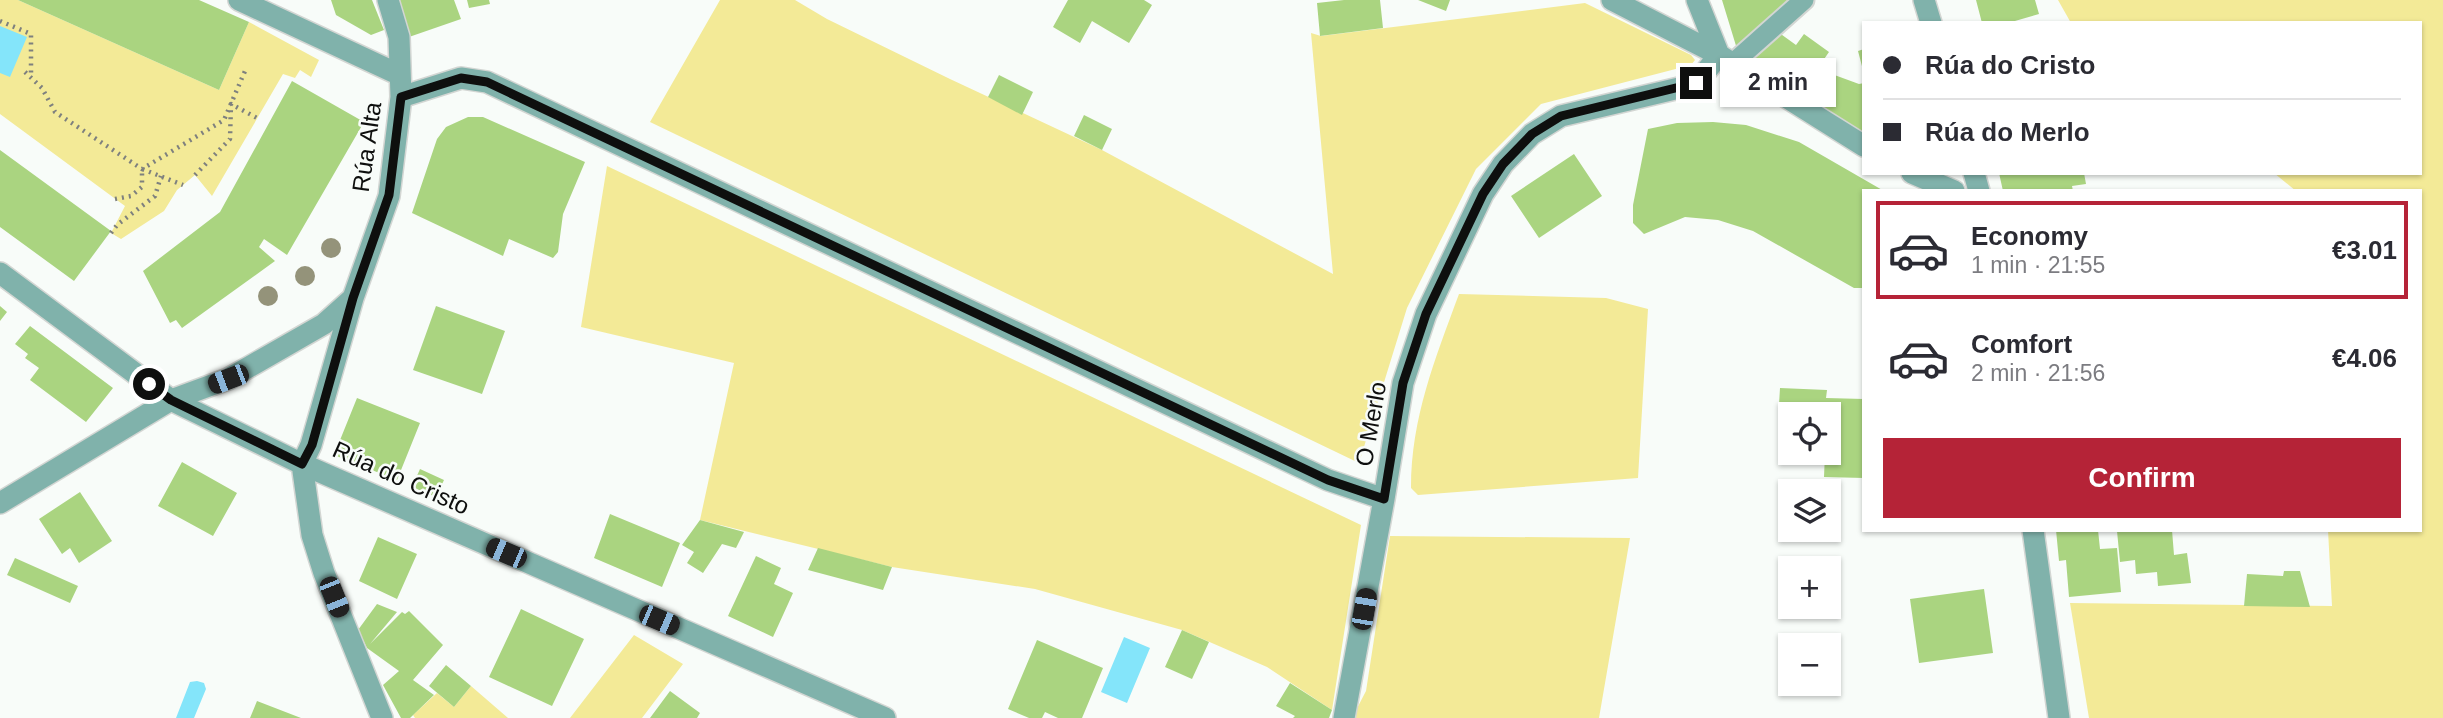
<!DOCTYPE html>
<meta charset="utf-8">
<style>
body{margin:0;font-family:Helvetica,sans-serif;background:#f7f7f7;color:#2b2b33;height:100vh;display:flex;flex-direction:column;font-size:26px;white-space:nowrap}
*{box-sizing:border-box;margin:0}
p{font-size:23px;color:#7c7c81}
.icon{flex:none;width:38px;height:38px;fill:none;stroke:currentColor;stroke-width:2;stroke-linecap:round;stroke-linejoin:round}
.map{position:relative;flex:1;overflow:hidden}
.panel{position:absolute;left:1862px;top:189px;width:560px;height:343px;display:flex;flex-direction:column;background:#fff;border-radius:0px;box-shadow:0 2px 5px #0004}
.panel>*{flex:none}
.guide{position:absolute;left:1862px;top:21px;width:560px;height:154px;border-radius:0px;box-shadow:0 2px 5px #0004;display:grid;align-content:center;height:154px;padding:0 21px;background:#fff}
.fabs{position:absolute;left:1778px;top:402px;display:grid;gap:14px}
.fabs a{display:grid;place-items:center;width:63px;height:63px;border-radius:0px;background:#fff;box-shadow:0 2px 5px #0004;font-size:35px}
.end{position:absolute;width:32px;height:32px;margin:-16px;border:9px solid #0e0f0e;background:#fff;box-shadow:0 0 0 4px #fff}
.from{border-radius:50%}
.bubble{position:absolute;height:49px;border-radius:0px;background:#fff;box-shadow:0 2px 5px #0004;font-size:23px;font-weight:600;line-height:49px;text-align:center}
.car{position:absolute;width:21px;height:42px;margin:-21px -10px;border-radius:9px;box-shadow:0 0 5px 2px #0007;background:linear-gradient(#222 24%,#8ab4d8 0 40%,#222 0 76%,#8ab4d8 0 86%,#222 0)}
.guide b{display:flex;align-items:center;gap:24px;height:66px;font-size:26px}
.guide b+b{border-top:2px solid #e1e1e2}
.guide i{width:18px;height:18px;background:#2b2b33}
ul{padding:12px 0 0;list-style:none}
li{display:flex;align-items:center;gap:21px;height:98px;margin:0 14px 10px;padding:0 7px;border:4px solid transparent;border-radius:0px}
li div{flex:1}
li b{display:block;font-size:26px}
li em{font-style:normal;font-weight:600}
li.on{border-color:#b52337}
li>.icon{width:63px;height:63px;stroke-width:1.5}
.action{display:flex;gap:14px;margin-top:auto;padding:14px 21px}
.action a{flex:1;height:80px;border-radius:0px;background:#b52337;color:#fff;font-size:28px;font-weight:600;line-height:80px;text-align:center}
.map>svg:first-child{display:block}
.green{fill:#f3ea97}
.water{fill:#84e5fa}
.building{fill:#aad480}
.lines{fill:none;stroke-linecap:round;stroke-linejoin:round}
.service-casing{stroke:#d3d6d3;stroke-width:23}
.minor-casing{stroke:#d3d6d3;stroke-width:24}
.tertiary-casing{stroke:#d3d6d3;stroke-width:24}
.path{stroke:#7e807e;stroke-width:4.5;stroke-dasharray:2 5;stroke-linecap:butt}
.service{stroke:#80b2ab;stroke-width:19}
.minor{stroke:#80b2ab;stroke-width:21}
.tertiary{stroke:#80b2ab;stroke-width:21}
.tree{fill:#94937a}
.route{stroke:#0e0f0e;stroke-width:9}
.labels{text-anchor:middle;stroke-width:5;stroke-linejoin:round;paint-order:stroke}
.street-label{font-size:24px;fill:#0e0f0e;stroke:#f8fcf9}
</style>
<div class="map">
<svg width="2443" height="718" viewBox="0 0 2443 718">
<rect width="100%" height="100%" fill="#f8fcf9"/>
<path class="green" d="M0,0H18L219,90L249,22L319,60L311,77L300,70L295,78L283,74L212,196L195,175L177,190L164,211L121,239L111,233L125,206L0,114Z
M720,0H795L827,19L950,79L1102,150L1333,274L1311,33L1321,36L1585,3L1691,55L1695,60L1691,65L1541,104L1476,169L1407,308L1359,463L650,122Z
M2058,0H2443V718H2089L2070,603L2332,606L2328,530H2420V191H2296L2274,173H2420V23H2071Z
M607,166L1361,525L1332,710L1267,667L1182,630L1035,589L892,567L700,520L734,363L581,327Z
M1459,294L1606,298L1648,309L1638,478L1418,495L1411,488C1411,418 1435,359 1459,294Z
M1390,536L1630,538L1599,718H1352L1366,691Z
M634,635L683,664L642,718H570Z
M471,686L508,718H415L413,715L437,693L454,707Z"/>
<path class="water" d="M0,26L27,37L10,77L0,73Z
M1124,637L1150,648L1127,703L1101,692Z
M197,681L204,683L206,689L194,718H176L190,682Z"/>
<path class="building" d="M18,0H199L249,22L219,90Z
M331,0H372L384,30L371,35L336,15Z
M396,0H454L461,19L409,37Z
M467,0H489L490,4L469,8Z
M1068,0H1144L1152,5L1129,43L1092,21L1080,43L1053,27Z
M1344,0H1380L1383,28L1320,36L1317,3Z
M1418,0H1450L1446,11Z
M1722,0H1797L1737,49Z
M1976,0H2035L2039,14L2008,23H1982Z
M1774,29L1796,45L1804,34L1829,52L1820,65L1829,73L1859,84L1864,83V134L1741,60Z
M1864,49V70H1863L1858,51Z
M999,75L1033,92L1022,115L988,97Z
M292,81L364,122L287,255L264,239L259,247L275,261L182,328L176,320L170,323L143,271L220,212Z
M1084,115L1112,129L1102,150L1074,136Z
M468,117H483L585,162L563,214L558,252L553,258L509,239L503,256L412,213L437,139L446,127Z
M1713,122L1746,125L1799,142L1884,191H1864V288H1854L1753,231L1718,220L1685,217L1644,234L1633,223V205L1648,129L1677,123Z
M0,150L111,231L74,281L0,227Z
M1574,154L1602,196L1539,238L1511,196Z
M1999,173H2084L2086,184L2072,186L2073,191H2003Z
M0,306L7,312L0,321Z
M436,306L505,331L482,394L413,370Z
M30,326L113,388L86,422L30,380L39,368L25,358L28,354L15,344Z
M1780,388L1827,390L1826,398L1864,399V478L1824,477L1825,453H1829V415H1790V421H1778Z
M357,398L420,423L397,480L334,455Z
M182,462L237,493L213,536L158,506Z
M420,469L444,480L436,497L412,487Z
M80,492L112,541L79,563L70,548L62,554L39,519Z
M610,514L680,543L662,587L594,558Z
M700,520L744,532L736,548L722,544L703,573L687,563L694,552L682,545Z
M2056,530H2098L2100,549L2117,548L2121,592L2069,597L2066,560L2059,561Z
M2172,530L2174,555L2187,553L2191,583L2158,586L2157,572L2136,574L2135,560L2120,562L2117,531Z
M378,537L417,554L397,599L359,581Z
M818,548L892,567L883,590L808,570Z
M756,556L781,568L774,584L793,593L773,637L728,616Z
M15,558L78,586L70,603L7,575Z
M2284,571H2300L2310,607L2244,606L2247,574L2283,576Z
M1984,589L1993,653L1919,663L1910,599Z
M377,604L397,612L370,644L402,612L405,614L409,611L443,645L413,680L434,695L410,718H401L383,685L399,671L367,648L358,630Z
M521,609L584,639L552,706L489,677Z
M1182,630L1209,642L1192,679L1165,667Z
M1037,640L1103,668L1082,718H1058L1045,712L1042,718H1029L1008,709Z
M446,665L471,686L454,707L429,686Z
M1290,683L1332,710L1329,718H1293L1295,716L1276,706Z
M670,691L700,713L697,718H650Z
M257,701L301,718H250Z"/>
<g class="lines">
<g class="service-casing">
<path id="service" d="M1733,63L1804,0"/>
</g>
<g class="minor-casing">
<path id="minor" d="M239,0L400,75
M1612,0L1719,55L1864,146
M1697,0L1719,55
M401,97L461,78L487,82L1328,480L1384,499
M1912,173L1954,191
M0,273L171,400L302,464L885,718
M0,503L171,400L228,379L324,324L353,298
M382,718L324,573L312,535L302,464L311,445L353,298L389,196L401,97L399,37L388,0
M1344,718L1384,499L1403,383L1426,314L1483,194L1503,164L1532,134L1561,116L1696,84L1719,55"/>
</g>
<g class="tertiary-casing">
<path id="tertiary" d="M1924,0L1931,23
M1974,173L1979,191
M2033,530L2059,718"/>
</g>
<path class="path" d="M0,21L31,34V77
M25,72L42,88L55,112L142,169L224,120L245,71
M195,175L230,139L231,104L257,118
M115,199L131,196L142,187V169L183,185
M111,233L117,225L155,196L161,176"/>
<use href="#service" class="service"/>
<use href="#minor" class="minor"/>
<use href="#tertiary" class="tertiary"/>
</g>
<g class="tree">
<circle cx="331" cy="248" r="10"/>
<circle cx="305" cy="276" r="10"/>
<circle cx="268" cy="296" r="10"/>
</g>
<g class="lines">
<path class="route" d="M149,384L171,400L302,464L312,445L353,298L389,195L401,97L461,78L487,82L1328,480L1384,499L1403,383L1426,314L1483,194L1503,164L1532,134L1561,116L1696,83"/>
</g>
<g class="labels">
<g class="street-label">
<text transform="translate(367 147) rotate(-82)" y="8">Rúa Alta</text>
<text transform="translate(1371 424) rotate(-80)" y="8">O Merlo</text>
<text transform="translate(401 478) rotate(24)" y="8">Rúa do Cristo</text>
</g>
</g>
</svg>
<div class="fabs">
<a><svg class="icon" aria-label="locate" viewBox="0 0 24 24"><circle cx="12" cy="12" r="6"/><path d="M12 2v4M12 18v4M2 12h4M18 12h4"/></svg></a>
<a><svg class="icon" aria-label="layers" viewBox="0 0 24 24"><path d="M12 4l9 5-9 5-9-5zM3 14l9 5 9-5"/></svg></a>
<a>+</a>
<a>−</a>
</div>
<i class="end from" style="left:149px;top:384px"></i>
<i class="end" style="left:1696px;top:83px"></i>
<div class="bubble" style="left:1720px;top:58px;width:116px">2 min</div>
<i class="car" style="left:228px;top:379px;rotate:249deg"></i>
<i class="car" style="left:506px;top:553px;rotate:293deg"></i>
<i class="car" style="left:334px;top:597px;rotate:158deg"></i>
<i class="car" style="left:1364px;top:609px;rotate:10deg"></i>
<i class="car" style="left:659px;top:620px;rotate:113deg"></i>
<div class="guide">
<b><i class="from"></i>Rúa do Cristo</b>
<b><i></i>Rúa do Merlo</b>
</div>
<section class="panel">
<ul>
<li class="on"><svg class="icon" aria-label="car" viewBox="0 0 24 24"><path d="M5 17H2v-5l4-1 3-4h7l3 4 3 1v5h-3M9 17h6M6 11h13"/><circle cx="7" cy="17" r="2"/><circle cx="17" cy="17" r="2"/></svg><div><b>Economy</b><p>1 min · 21:55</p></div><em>€3.01</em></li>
<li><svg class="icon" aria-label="car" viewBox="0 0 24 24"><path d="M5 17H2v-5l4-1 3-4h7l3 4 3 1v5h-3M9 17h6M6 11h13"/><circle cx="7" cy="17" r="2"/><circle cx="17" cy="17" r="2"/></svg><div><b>Comfort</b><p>2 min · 21:56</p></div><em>€4.06</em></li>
</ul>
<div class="action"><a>Confirm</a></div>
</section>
</div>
